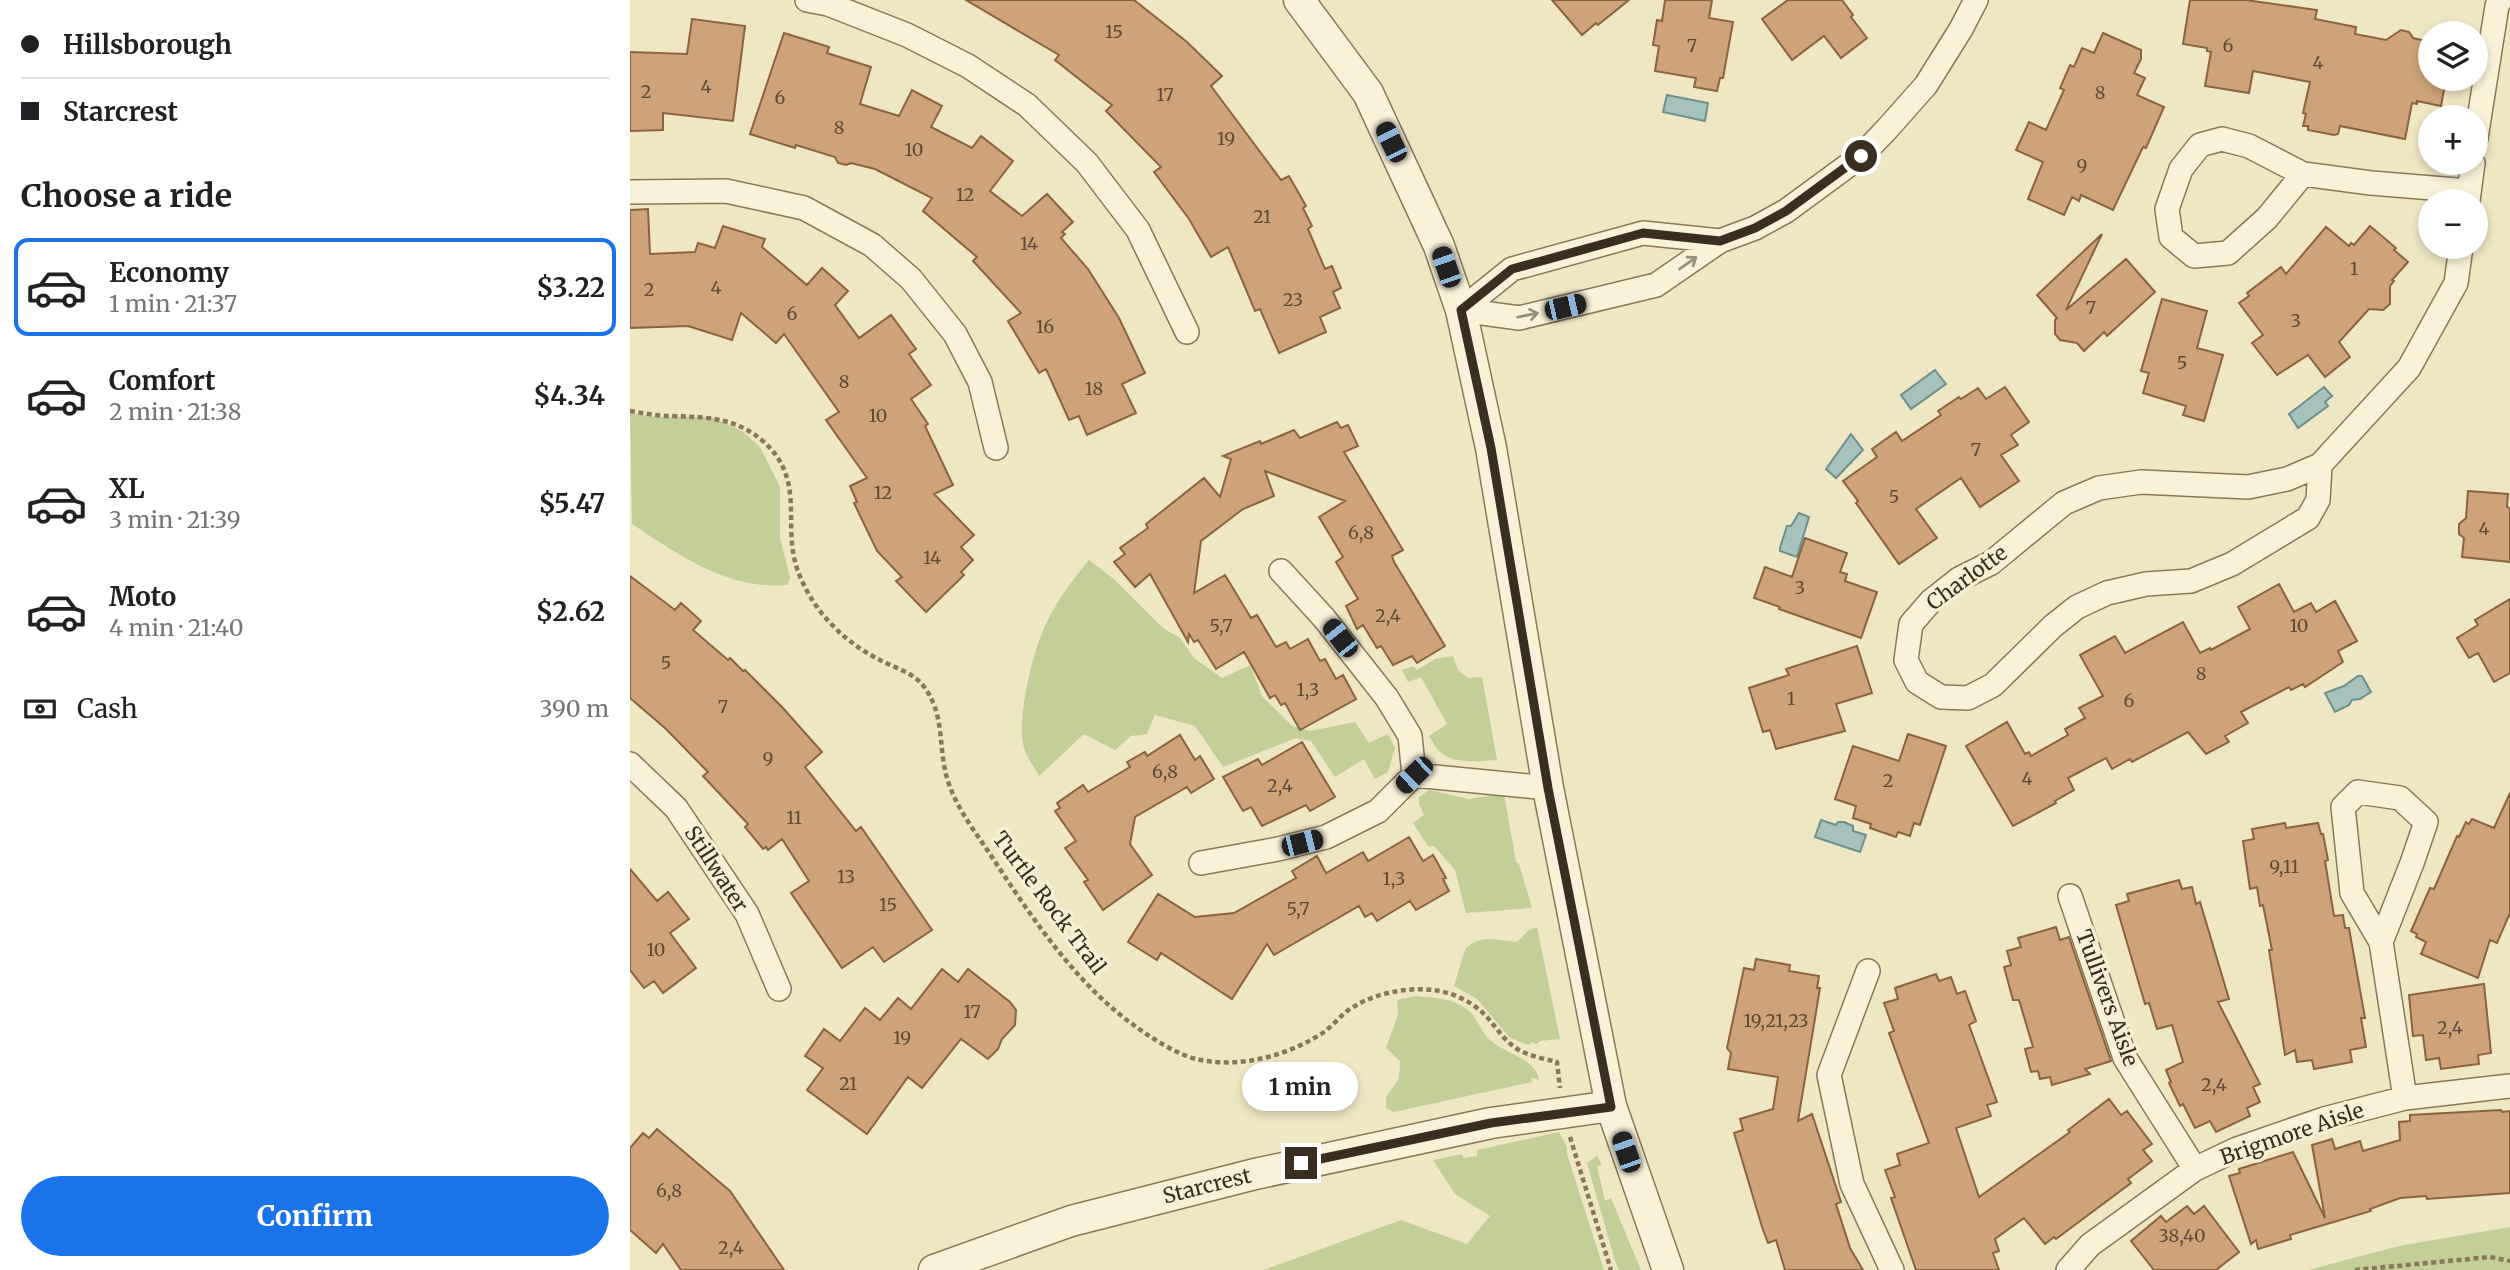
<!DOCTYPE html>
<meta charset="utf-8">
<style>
body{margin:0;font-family:Merriweather,serif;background:#f6f6f6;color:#202124;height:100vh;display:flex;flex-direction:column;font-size:26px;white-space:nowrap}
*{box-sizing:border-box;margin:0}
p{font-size:23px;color:#757577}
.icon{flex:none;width:38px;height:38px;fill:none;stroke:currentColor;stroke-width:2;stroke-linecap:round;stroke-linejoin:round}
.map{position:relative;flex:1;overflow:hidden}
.side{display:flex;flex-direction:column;background:#fff;width:630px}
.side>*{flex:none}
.top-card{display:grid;align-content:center;height:154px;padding:0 21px;background:#fff}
.controls{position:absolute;left:1788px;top:21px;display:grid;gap:14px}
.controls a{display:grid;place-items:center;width:70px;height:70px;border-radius:50%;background:#fff;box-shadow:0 4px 10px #0003;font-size:35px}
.end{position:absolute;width:32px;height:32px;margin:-16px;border:9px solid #3a2e1e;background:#fff;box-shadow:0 0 0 4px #fff}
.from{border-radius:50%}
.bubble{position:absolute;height:49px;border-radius:24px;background:#fff;box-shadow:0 4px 10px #0003;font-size:23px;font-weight:700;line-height:49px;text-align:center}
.car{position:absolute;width:21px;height:42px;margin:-21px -10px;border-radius:9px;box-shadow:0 0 5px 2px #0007;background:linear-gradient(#222 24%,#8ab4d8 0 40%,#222 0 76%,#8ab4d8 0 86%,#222 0)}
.top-card b{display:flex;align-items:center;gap:24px;height:66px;font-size:26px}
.top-card b+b{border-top:2px solid #e0e0e0}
.top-card i{width:18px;height:18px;background:#202124}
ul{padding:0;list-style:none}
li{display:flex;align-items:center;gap:21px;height:98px;margin:0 14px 10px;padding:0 7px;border:4px solid transparent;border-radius:14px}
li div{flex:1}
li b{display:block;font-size:26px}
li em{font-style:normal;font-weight:700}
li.active{border-color:#1a73e8}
li>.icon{width:63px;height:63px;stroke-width:1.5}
h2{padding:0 21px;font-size:32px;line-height:84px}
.pay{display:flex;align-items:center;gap:18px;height:77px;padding:0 21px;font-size:26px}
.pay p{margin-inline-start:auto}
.cta{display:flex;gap:14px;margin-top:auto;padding:14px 21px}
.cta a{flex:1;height:80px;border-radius:42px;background:#1a73e8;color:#fff;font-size:28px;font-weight:700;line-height:80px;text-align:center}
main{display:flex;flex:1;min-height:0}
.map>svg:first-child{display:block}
.green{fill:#c3ce98}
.water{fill:#a6c2bc;stroke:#6c918b;stroke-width:2}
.building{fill:#cea379;stroke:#8a633f;stroke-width:2}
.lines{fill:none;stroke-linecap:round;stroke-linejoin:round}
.minor-casing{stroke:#8a775a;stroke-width:26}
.tertiary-casing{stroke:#8a775a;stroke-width:33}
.path{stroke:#8a775a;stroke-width:4.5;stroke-dasharray:5 3.5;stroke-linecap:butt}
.minor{stroke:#faf2d8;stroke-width:23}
.tertiary{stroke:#faf2d8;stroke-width:30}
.oneway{stroke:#9a907b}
.route{stroke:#3a2e1e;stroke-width:9}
.labels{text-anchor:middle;stroke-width:7;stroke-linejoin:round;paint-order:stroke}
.number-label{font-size:18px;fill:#5f4b35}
.street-label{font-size:21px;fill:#3a2e1e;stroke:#f6efd4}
</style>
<main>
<section class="side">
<div class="top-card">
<b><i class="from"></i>Hillsborough</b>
<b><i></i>Starcrest</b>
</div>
<h2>Choose a ride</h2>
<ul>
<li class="active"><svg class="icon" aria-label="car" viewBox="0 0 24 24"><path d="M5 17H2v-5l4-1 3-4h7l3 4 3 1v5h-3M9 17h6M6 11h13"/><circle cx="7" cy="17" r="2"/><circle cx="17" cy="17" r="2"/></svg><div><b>Economy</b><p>1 min · 21:37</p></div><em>$3.22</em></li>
<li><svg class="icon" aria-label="car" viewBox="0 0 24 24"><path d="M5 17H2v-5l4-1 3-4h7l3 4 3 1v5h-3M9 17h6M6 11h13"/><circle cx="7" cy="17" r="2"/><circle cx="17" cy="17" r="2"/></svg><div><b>Comfort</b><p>2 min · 21:38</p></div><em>$4.34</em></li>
<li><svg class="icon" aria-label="car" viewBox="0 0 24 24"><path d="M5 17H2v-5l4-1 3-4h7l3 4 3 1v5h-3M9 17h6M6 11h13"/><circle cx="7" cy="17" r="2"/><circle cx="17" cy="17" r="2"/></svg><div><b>XL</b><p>3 min · 21:39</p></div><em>$5.47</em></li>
<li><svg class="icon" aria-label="car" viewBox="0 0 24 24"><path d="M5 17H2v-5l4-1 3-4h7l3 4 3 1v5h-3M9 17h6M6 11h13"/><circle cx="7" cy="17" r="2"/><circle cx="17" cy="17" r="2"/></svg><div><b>Moto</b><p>4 min · 21:40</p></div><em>$2.62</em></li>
</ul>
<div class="pay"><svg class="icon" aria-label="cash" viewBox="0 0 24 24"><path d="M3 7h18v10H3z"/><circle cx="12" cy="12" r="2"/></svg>Cash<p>390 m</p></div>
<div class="cta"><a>Confirm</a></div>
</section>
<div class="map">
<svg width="1880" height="1270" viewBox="0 0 1880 1270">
<rect width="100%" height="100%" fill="#efe6c4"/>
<path class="green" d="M0,413L25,417H81L112,431L130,447L150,487V538L160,578L157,585C97,590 49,555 2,524Z
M459,560L485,580L533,628L550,638L564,658L592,678L620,665L632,696L662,726L680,731L725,722L739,743L758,734L765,748L758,772L745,779L734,759L705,777L681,741L666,738L593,767L565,726L525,715L517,734L501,736L485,750L454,734L409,776C404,766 394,754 393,743C388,713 403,649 417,622C428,599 443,579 459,560Z
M823,656L828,670L838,678L852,677L867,760C849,761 824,765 809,751C805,747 802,740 799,736L817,724L791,677L778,682L772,670L783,666L787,670L805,659Z
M799,790L839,799L874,794L886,862L889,864L902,908L836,913L825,870L804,846H798L783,823L794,815L789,804V797Z
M907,927L930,1039L910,1041L907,1044L901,1042L899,1045L880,1038L847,999L824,986L835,950C848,933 869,941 887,942L899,930Z
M786,996C804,998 823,998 838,1010C847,1017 851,1032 860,1040C875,1054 906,1058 909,1080L901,1077L902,1082L764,1112L756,1108V1097L769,1079L770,1061L756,1048L768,1015L767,1000Z
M929,1132L937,1147V1154L974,1270H634L771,1220L837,1244L860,1216L825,1194L803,1160L832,1154L834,1158L847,1156V1150Z
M967,1156L972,1165L967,1166L975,1201L981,1198L1011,1270H989L986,1264L957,1163Z
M1880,1227V1270H1678L1769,1246Z"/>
<path class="water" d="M1037,95L1078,103L1075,121L1033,112Z
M1305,370L1316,384L1281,409L1271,395Z
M1694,387L1702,396L1695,402L1698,406L1668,428L1659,414Z
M1221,434L1233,450L1206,478L1196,469Z
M1169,513L1179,517L1167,557L1150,551V548L1157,526H1161Z
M1728,676H1732L1741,692L1730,699L1722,700L1719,705L1705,712L1695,693L1714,686Z
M1191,820L1206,825L1208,822H1214L1223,826V831L1236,835L1230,852L1185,837Z"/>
<path class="building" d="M336,0H504L557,42L592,76L581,86L651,180L659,176L676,206L673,208L682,226L678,229L695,269L702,266L711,288L703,292L710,308L690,317L696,332L649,353L630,309L625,311L598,247L581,257L559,219L524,172L531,167L476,111L482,105L425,60L429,55Z
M922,0H999L968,25L966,23L952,35Z
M1035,0H1082L1079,18L1103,22L1093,78H1090L1087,91L1064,87L1066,78L1025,71L1029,46L1023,45L1027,20L1032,21Z
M1158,0H1212L1223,15L1221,17L1237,38L1211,58L1194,36L1162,60L1132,19Z
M1560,0H1616L1687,10L1685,19L1726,27L1725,34L1756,40L1771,30L1779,32L1783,38L1796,41L1795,47L1801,50V79H1816L1811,106L1787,101V104L1782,103L1775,139L1710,126L1708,134L1704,135L1678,130V126H1673L1676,114L1673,113L1680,82L1623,71L1619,93L1575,86L1581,52L1577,51V48L1553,44Z
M62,19L115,26L103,121L33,113V130L0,131V52L57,54Z
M154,33L199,47L197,53L241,67L230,104L269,116L282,90L312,106L301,127L342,148L351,136L383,161L360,191L392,216L417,194L443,222L432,232L435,234L431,238L458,269L489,318L515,373L492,384L506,413L457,435L449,416L439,420L416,369L409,373L378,321L391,313L343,261L347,257L293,211L302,198L245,169L221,163L216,165L208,163L205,157L166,145L165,148L120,134Z
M1473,33L1511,50V59L1504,73L1515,78L1507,95L1534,107L1516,148L1513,147L1483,210L1451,195L1449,201L1442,197L1434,215L1398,199L1413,162L1386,150L1399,122L1416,130L1434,90L1430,88L1440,65L1444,67L1452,48L1464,53Z
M18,209L20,254L65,252L68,243L85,248L93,226L135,239L132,247L177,285L192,268L218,291L205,305L229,338L261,315L286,349L279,354L301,385L281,399L298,424L295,426L323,485L304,494L344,535L331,547L343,560L331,572L334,575L296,612L266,581L272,577L247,551L224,503L227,502L220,486L237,478L196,420L209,412L154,334L146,343L111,313L102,340L58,326L0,328V210Z
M1740,226L1766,248L1764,250L1778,262L1762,280L1764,281L1760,286V304L1753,310L1739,309L1709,342L1720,357L1695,377L1678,355L1647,375L1622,343L1633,335L1609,303L1619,296L1617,293L1651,267L1656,274L1696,227L1719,246L1721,243L1724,245Z
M1472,234L1436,310L1496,259L1525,292L1477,336L1474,332L1454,351L1447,343L1430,340L1425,334V320L1427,318L1407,295Z
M1532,299L1577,311L1567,348L1593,355L1574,421L1553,415L1556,406L1513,393L1519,373L1511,371Z
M1375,387L1399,422L1381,435L1388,445L1371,455L1389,481L1350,507L1331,478L1286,509L1307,538L1269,564L1226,503L1228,501L1213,481L1247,457L1242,449L1266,432L1272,441L1311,415L1308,411L1329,397L1331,399L1348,388L1356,399Z
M707,422L711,428L718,425L728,446L714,452L773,550L762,556L764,562L815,646L787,663L782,656L763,665L751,646L747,648L733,625L727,629L716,606L728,599L706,562L713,557L689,517L715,501L635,471L644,496L613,509L571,541L564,593L595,575L621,618L627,615L646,647L656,642L660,649L678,639L690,661L695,659L706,679L713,675L726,699L670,730L655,703L651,705L645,695L640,698L614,652L586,669L568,640L564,642L559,634L558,642L520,574L505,587L484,562L495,554L490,548L518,528L516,524L574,478L590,497L601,459L593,456L630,441L631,444L664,430L670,438Z
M1838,491L1878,494L1877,507L1880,508V562L1832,557L1834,538L1829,534V524L1836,518Z
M1175,538L1217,553L1210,572L1217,574L1215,581L1247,592L1231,638L1149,609L1150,607L1124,598L1135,567L1162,577Z
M0,576L45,610L51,603L71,621L63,630L98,660L100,658L113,671L115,670L152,707L192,752L175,767L226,831L231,827L302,930L254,962L243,947L212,968L161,893L179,881L152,839L138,850L136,847L133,849L115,827L118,824L73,776L78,772L36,729L0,698Z
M1649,584L1664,612L1681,603L1686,612L1705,601L1727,641L1708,651L1713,662L1675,687L1673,684L1661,690L1659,687L1611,712L1618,723L1595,736L1599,742L1576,754L1558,732L1502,762L1500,759L1482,769L1476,758L1438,778L1444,790L1425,801L1426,803L1383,826L1336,746L1377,722L1395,754L1399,752L1401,756L1438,735L1435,729L1455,718L1449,708L1473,696L1450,655L1485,636L1495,653L1553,622L1570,653L1580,648L1581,650L1620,629L1608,607Z
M1880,599V673L1864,682L1848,653L1839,658L1827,638L1848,625L1845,620Z
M1227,646L1242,693L1206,704L1215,731L1146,749L1140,730L1133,732L1119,688L1159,675L1156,669Z
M1278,734L1316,746L1290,825L1284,823L1280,836L1268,832L1266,837L1240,828L1241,824L1223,818L1226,806L1205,799L1223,746L1269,761Z
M550,735L565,760L570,756L584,779L561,793L557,787L505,817L500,844L522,875L473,910L454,882L458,880L435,848L446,841L425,811L430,808L427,803L453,785L458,792L500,767L497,762L515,752L517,756Z
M672,742L705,797L680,811L676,805L632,826L621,807L613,811L593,777L628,759L632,765Z
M1880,793V913L1867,943L1860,940L1848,978L1791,954L1796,942L1786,937L1787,934L1781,931L1800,888L1804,889L1827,836L1829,837L1836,822L1839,824L1842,819L1864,828Z
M1655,823L1656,828L1688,823L1691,834H1693L1698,860L1695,861L1704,916L1713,915L1715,928H1719L1735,1018H1731L1736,1047L1720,1050L1722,1062L1684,1069L1682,1060L1667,1062L1665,1050L1655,1055L1639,950H1642L1633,905L1630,906L1627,887L1620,889L1613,841L1624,839L1622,829Z
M779,837L793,861L803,855L816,878L813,879L819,891L786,910L780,901L747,921L742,913L735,917L729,906L644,955L637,944L602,999L531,953L527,960L498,942L528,894L565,917L604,913L666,878L662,871L687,856L696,873L733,852L738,861Z
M0,869L27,901L38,892L59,919L40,933L66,968L33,993L24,981L14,988L0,970Z
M1549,880L1552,889L1562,887L1566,904L1570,902L1599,999L1588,1002L1630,1084L1623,1087L1630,1102L1617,1108L1620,1116L1586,1132L1580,1121L1565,1128L1553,1104L1550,1106L1539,1083L1541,1082L1536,1070L1553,1062L1542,1025L1527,1029L1519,1003L1515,1004L1486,905L1499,901L1497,894Z
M1426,927L1430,940L1439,937L1481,1061L1455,1069L1460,1074L1422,1085L1420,1077L1410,1079L1408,1071L1401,1072L1395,1049L1403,1047L1389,1000H1383L1374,967L1381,965L1377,951L1391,947L1388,938Z
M1126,959L1160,965L1159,971L1189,976L1187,988H1190L1168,1121L1182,1114L1211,1202L1206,1204L1220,1248L1233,1270H1155L1146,1240L1138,1243L1132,1227L1104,1133L1113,1130L1110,1119L1143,1109L1148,1077L1098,1069L1101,1053L1097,1048L1114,968L1124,970Z
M312,969L328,982L338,969L380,1002L386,1010L385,1025L372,1039L368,1049L358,1059L331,1039L292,1088L278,1077L237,1134L177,1090L193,1068L175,1056L194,1029L210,1041L235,1008L250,1020L268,998L281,1009Z
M1306,974L1309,981L1321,977L1327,994L1335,991L1346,1021L1339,1025L1367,1102L1357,1105L1361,1116L1326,1128L1349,1197L1440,1132L1438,1130L1479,1099L1491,1115L1497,1111L1522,1144L1513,1150L1522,1161L1498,1179L1501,1183L1426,1239L1424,1237L1415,1244L1394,1218L1365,1239L1369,1251L1363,1253L1369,1270H1286L1261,1198L1265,1197L1255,1170L1270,1165L1267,1154L1299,1143L1259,1033L1264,1031L1254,1003L1268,999L1265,988Z
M1854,984L1861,1053L1848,1055L1849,1064L1811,1069L1809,1058L1796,1060L1793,1035L1783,1036L1779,995Z
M1871,1110L1872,1112L1880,1111V1193L1797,1199L1796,1196L1770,1198L1740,1209L1741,1211L1660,1235L1661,1239L1628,1249L1626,1240L1621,1244L1599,1176L1610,1173L1609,1169L1663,1152L1695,1218L1682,1145L1702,1139L1705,1149L1730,1141L1733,1151L1770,1140L1769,1122L1780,1121V1115Z
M27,1129L100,1191L154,1270H51L33,1244L26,1253L0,1230V1148L13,1133L19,1138Z
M1557,1206L1564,1214L1574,1206L1609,1252L1586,1270H1524L1501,1241L1531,1216L1536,1222Z"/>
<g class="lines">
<g class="minor-casing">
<path id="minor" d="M177,0L198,4L277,35L338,66L397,105L457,163L508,230L557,332
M1846,138L1867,6L1870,0
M1673,174L1637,218L1598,253L1564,256L1541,237L1537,209L1551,169L1570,145L1592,139L1619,146L1673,174L1741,183L1839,191
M0,192L96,191L174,208L242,245L281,279L325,334L350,382L366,448
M1838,201L1843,163
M831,310L889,318L1026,285L1090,241L1125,228L1156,211L1231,156L1257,129L1296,85L1331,29L1346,0
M831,310L882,269L1013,233L1090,241
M1690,465L1688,500L1678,518L1602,564L1561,581L1516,584L1477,593L1447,607L1423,626L1363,685L1338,698L1311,697L1287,682L1276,660L1281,624L1301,601L1329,579L1361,563L1434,503L1469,488L1511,482L1618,487L1657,479L1690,465L1779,368L1826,283L1831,247
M651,571L694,618L757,698L780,736L784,775
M0,764L46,808L117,914L149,989
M571,863L648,849L696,837L748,811L784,775L918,788
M1440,896L1495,1058L1565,1169
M1751,942L1782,863L1796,822L1770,798L1728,792L1713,807L1722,893L1751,942L1775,1098
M1238,971L1199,1075L1222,1184L1262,1270
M1438,1270L1460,1245L1565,1169L1607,1149L1694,1119L1775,1098L1880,1086"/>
</g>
<g class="tertiary-casing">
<path id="tertiary" d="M669,0L738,93L809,246L831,310L861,448L918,788L981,1106L1038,1270
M304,1270L441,1221L625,1174L861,1123L981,1106"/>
</g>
<path class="path" d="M0,411C13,413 27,416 40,416C75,417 106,417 134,442C178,482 150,527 169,574C184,612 214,642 250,660C265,668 285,673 295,688C315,716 308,747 317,778C325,806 344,830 360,854C402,918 448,988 512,1031C528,1042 547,1054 566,1059C609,1069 658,1056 694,1032C705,1024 713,1012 725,1006C746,993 778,987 803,990C820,992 839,1000 852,1012C865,1024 872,1040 889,1050C900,1056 915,1059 927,1062L930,1088
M940,1137L981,1270
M1725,1270L1860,1257L1880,1261"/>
<use href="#minor" class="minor"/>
<use href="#tertiary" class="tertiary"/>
</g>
<defs><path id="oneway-shaft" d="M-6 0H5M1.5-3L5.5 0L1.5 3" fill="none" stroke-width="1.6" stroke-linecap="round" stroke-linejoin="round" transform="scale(1.75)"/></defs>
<g class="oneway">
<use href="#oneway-shaft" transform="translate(1058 263) rotate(-35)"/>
<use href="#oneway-shaft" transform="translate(898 315) rotate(-11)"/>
</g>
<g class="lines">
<path class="route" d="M671,1163L861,1123L981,1107L918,788L861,448L831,310L882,269L908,262L1013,233L1090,241L1125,228L1156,211L1231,156"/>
</g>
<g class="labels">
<g class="number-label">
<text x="484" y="38">15</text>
<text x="1062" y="52">7</text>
<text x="1598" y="52">6</text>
<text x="1688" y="69">4</text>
<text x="76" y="93">4</text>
<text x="16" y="98">2</text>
<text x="1470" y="99">8</text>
<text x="535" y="101">17</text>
<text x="150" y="104">6</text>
<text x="209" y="134">8</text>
<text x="596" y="145">19</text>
<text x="284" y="156">10</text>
<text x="1452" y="172">9</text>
<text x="335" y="201">12</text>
<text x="632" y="223">21</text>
<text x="399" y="250">14</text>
<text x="1724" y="275">1</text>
<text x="86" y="294">4</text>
<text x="19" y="296">2</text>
<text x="663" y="306">23</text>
<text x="1461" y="314">7</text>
<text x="162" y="320">6</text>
<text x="1666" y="327">3</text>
<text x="415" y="333">16</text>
<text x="1552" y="369">5</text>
<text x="214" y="388">8</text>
<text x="464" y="395">18</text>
<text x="248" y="422">10</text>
<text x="1346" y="456">7</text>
<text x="253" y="499">12</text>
<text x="1264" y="503">5</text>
<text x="1854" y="535">4</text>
<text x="731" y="539">6,8</text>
<text x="302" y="564">14</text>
<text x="1170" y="594">3</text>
<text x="758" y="622">2,4</text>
<text x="591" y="632">5,7</text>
<text x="1669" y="632">10</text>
<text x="36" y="669">5</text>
<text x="1571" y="680">8</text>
<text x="678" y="696">1,3</text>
<text x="1161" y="705">1</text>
<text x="1499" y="707">6</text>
<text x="93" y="713">7</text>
<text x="138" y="765">9</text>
<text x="535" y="778">6,8</text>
<text x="1397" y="785">4</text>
<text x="1258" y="787">2</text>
<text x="650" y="792">2,4</text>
<text x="164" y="824">11</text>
<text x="1654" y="873">9,11</text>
<text x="216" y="883">13</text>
<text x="764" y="885">1,3</text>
<text x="258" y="911">15</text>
<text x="668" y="915">5,7</text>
<text x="26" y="956">10</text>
<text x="342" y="1018">17</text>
<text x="1146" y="1027">19,21,23</text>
<text x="1820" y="1034">2,4</text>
<text x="272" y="1044">19</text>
<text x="218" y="1090">21</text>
<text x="1584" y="1091">2,4</text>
<text x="39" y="1197">6,8</text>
<text x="1552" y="1242">38,40</text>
<text x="101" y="1254">2,4</text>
</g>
<g class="street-label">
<text transform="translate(1337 578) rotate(-36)" y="7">Charlotte</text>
<text transform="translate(86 869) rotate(57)" y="7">Stillwater</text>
<text transform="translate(419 903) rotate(53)" y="7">Turtle Rock Trail</text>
<text transform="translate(1477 998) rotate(70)" y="7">Tullivers Aisle</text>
<text transform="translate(1662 1134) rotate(-19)" y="7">Brigmore Aisle</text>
<text transform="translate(577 1186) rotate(-14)" y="7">Starcrest</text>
</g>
</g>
</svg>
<div class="controls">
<a><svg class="icon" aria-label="layers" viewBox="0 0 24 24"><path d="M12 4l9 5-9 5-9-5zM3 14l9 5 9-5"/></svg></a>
<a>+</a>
<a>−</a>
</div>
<i class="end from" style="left:1231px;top:156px"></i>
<i class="end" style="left:671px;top:1163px"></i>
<div class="bubble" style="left:612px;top:1062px;width:116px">1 min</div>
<i class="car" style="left:761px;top:142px;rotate:334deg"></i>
<i class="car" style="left:816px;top:267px;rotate:341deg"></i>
<i class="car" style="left:935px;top:307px;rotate:77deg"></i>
<i class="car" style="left:710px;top:638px;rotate:322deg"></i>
<i class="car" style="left:784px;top:775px;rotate:226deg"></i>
<i class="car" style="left:672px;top:843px;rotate:76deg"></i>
<i class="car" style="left:996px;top:1152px;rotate:341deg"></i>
</div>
</main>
